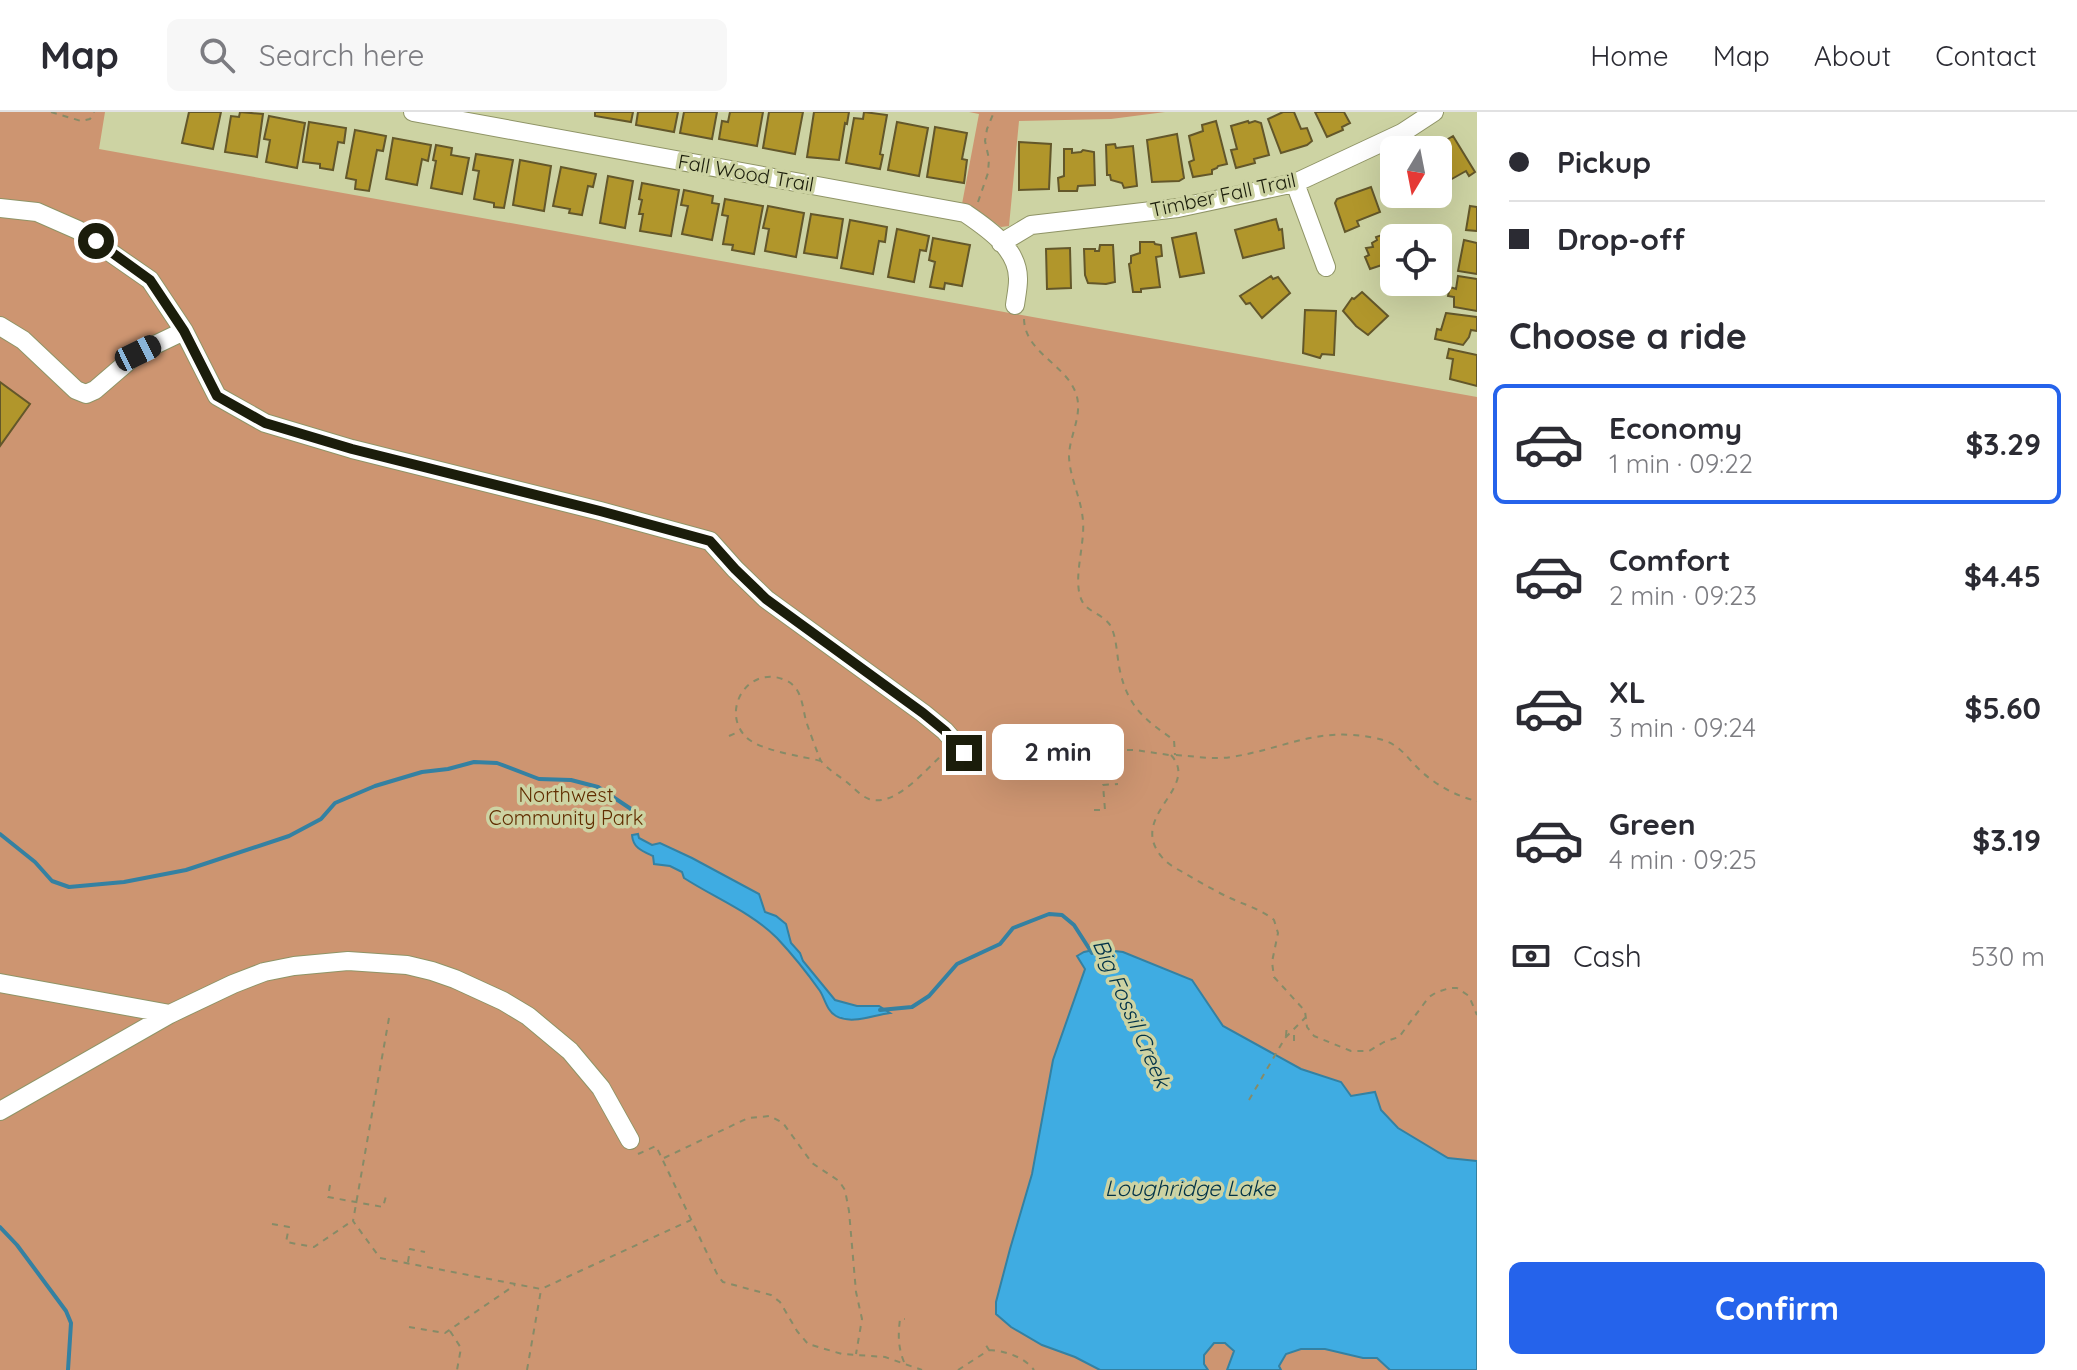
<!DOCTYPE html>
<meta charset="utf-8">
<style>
body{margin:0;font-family:Quicksand,sans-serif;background:#f7f7f7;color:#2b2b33;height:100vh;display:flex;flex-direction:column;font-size:30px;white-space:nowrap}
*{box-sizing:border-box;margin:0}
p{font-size:26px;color:#7c7c81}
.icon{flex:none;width:44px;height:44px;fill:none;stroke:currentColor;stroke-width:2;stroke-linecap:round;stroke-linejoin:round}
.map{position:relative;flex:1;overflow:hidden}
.drawer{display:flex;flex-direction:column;background:#fff;width:600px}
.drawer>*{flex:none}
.top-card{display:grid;align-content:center;height:176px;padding:0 32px;background:#fff}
.needle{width:52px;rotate:190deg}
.fabs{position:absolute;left:1380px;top:24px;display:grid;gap:16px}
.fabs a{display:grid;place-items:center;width:72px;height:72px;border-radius:12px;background:#fff;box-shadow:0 8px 32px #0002;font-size:40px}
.end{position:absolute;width:36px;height:36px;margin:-18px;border:10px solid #1b1d0b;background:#fff;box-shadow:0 0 0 4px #fff}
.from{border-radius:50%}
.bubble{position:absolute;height:56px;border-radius:12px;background:#fff;box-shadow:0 8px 32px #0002;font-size:26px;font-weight:800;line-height:56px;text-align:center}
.car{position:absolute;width:24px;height:48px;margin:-24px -12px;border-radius:10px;box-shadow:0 0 6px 2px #0007;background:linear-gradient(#222 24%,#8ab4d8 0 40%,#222 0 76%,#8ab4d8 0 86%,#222 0)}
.top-card b{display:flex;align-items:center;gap:28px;height:76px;font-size:30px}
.top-card b+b{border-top:2px solid #e1e1e2}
.top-card i{width:20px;height:20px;background:#2b2b33}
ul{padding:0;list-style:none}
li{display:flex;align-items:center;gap:24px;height:120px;margin:0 16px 12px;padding:0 16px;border:4px solid transparent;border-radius:12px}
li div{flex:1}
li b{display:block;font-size:30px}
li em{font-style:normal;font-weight:800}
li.on{border-color:#2563eb}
li>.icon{width:72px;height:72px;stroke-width:1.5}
h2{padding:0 32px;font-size:36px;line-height:96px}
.pay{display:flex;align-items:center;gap:20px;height:88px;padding:0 32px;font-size:30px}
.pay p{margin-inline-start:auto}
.primary-button{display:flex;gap:16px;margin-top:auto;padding:16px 32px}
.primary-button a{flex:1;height:92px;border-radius:12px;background:#2563eb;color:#fff;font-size:32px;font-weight:800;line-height:92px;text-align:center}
header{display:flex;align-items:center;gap:48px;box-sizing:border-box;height:112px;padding:0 40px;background:#fff;border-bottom:2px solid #e1e1e2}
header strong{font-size:38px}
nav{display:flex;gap:44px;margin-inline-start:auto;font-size:28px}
.search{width:560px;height:72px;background:#f7f7f7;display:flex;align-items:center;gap:20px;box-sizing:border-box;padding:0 28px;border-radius:12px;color:#7c7c81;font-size:30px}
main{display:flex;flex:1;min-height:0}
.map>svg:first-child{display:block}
.green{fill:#cd9571}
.water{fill:#3face2;stroke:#3481a2;stroke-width:2}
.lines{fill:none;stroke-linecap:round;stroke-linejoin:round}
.stream{stroke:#3481a2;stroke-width:4}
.building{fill:#b1962b;stroke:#63572a;stroke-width:2}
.minor-casing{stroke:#8f9466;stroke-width:20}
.path{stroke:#878b67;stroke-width:2;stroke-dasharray:6 6;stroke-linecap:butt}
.minor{stroke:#fff;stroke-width:18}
.route{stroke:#1b1d0b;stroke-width:10}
.labels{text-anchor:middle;stroke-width:7;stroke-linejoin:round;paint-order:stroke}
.street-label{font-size:20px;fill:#1b1d0b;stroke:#cdd3a3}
.park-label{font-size:20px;fill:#612d00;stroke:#cdd3a3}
.water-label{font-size:22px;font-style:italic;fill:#013248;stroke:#cdd3a3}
</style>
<header>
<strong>Map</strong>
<div class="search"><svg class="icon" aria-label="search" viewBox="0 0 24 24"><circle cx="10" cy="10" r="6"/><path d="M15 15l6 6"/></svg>Search here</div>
<nav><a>Home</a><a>Map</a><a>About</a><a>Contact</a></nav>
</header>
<main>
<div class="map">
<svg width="1477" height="1258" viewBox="0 0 1477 1258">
<rect width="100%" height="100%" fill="#cdd3a3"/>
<path class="green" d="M0,0H105L99,37L1477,285V1258H0Z
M969,0H1165L1111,7L1019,9L1009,114L1001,115L979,99L962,92L979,2Z"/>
<path class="water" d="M638,722L639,726L652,733L660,731L692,746L759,782L765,800L776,804L786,812L791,831L800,841L803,849L835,888L857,894H879L890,901C873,903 852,913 836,904C827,899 825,887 820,879C808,862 791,841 777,826C751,800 715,786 684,766L682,760L670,754L654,752L653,744C642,739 633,736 632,723Z
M1098,837L1123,840L1192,868L1223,914L1301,957L1341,970L1351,984L1375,980L1381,998L1398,1016L1448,1046L1477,1049V1258H1390L1377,1246H1363L1325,1237H1301L1286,1242L1279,1254L1281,1258H1227L1234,1239L1225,1231H1214L1204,1243V1252L1208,1258H1100L1075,1245L1042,1233L1011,1215L996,1202V1190L1010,1137L1032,1062L1053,948L1085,857L1077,844L1084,840Z"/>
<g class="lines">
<path class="stream" d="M0,722L35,750L52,769L69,775L124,770L186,758L289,724L321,707L335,691L375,674L422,660L448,657L474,650L497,651L539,667L571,668L598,675L631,697L633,711
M880,898L912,895L929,884L957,852L1000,832L1013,816L1049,802L1062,803L1074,813L1092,841
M0,1115L17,1133L66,1199L71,1211L68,1258"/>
</g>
<path class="building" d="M189,0H221L213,37L182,31Z
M240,0L263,2L257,45L225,40L231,4L239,5Z
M595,0H633L631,10L595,4Z
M638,0H678L674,20L636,13Z
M684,0H717L712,27L680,21Z
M730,0H763L757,34L719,27L722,9L728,10Z
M769,0H803L795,42L763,36Z
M814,0H849L847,12L845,11L839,48L807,45Z
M864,0L887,3L880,42L883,43L880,57L846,51L854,6L863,7Z
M1283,0H1294L1301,17L1307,16L1312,29L1307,33L1281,41L1268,7Z
M1315,0H1344L1350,11L1342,15L1343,18L1327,25Z
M269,4L305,11L297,56L266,50L270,28L264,27Z
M1216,9L1227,52L1218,54L1217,56L1212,58V62L1193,65L1189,50L1194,48L1189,24L1203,19L1202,13Z
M1248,9L1249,11L1255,9L1261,11L1269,43L1254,47L1255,51L1236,56L1231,38L1237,37L1231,14Z
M309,10L346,16L344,31L338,30L333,58L320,56V52L303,50Z
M897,10L928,16L919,64L888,58Z
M935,15L967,21L962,47L967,48L964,71L927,65Z
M355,18L386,24L383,39L377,38L369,79L355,77L356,68L346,66Z
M1177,22L1184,66L1179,69L1152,70L1147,28Z
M1453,24L1475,60L1469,64L1466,59L1450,68L1438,49V38H1432L1430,34L1441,28L1443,30Z
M393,26L431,33L428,49L422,47L417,73L386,67Z
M1019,30L1051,32L1049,77L1019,78Z
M1115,32L1116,36L1133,34L1137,74L1124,76L1122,71L1111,68L1110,63H1107L1106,33Z
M436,33L452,36L451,43L469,46L462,82L431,76L436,49L433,48Z
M1064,37H1072V41L1081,40L1083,38L1094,40L1095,73L1078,74L1077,79H1059L1058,66L1064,64Z
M476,42L513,48L504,96L494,95V91L474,87L479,59L473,58Z
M520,48L551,54L544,99L513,93Z
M561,55L596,62L593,75L588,74L582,103L569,101L570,97L553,94Z
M608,64L633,69L625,116L600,111Z
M642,71L679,78L671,124L640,119L643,102H639L642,88L639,87Z
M1371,75L1380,100L1357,109L1359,114L1345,120L1335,91L1337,87Z
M684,78L713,84L712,91L719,92L712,128L682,122L688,94L681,93Z
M725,87L763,94L754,142L732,138L733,133L723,132L728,104L722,103Z
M768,94L804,101L796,145L765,139L769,117L763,116Z
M1470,94L1477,95V119L1466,118Z
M811,102L843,107L837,146L804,141Z
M1276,107L1279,118L1282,117L1284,136L1243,146L1235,118Z
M850,108L887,115L885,130L879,129L873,162L841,156Z
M1405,115L1408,124L1404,126H1394V149L1370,157L1365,145L1369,143L1366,136L1373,135L1372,131L1377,128L1376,125Z
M897,117L929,124L926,139L920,138L914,170L888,165Z
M1196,121L1204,161L1180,165L1172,126Z
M933,126L970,133L962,174L945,171L944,177L930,175L935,150L929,148Z
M1464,128L1477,131V162L1458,159Z
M1140,130H1154L1155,132L1161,133L1162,144L1156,145L1160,175L1141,177V180H1133L1129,152L1131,151V144L1140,141Z
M1100,133H1113L1115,170L1106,172L1088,171L1085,163L1084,137H1095V139H1099Z
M1070,136L1071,176L1047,177L1046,137Z
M1271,164L1273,167L1278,165L1290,181L1262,206L1250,191L1246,192L1240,184Z
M1458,164L1477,167V199L1454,195V185L1448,184L1450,175L1456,177Z
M1362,180L1388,204L1368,223L1356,214L1343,199L1352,186L1354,187Z
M1305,198L1336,199L1334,243L1322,242L1320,246L1303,241Z
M1446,201L1477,205V219L1471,218L1469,225L1463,233L1435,227L1437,217L1441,218Z
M1449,237L1477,243V274L1450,267L1453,247L1447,246Z
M0,270L30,292L0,334Z"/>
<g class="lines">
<g class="minor-casing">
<path id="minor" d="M413,0L965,101C987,116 1019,137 1018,168C1018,176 1016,185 1015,193
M1295,71L1326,155
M0,96L37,100L78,118L150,168L184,219L217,284L265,311L352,337L600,399L710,429L735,457L766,487L923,601L945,619L964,641
M1001,131L1031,113L1178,96L1295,71L1402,21L1434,0
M0,214L23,228L76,278L86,282L95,278L138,241L184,219
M0,871L170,902L233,872L264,860L294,854L348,849L407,853L432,859L455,867L503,889L528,904L570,939L601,976L630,1028
M0,999L170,902"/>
</g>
<path class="path" d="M51,0L81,9L90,7L94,0
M978,90L988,61L989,47L985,29L987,17L994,0
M1024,207C1025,242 1069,253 1077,285C1082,305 1069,325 1069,345C1070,367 1082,388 1083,410C1085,433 1072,469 1082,489C1088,501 1107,503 1112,517C1117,529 1117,546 1120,559C1128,595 1145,608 1174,628L1175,643
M729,624L741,619
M1115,638H1135L1169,643
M1171,643C1201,676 1128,703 1161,744C1167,752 1177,757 1186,762C1200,770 1215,779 1230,786C1245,793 1261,797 1274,808L1278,821L1272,850L1274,865L1305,899L1307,915L1314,924L1351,939H1369L1384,930L1399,925L1429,885L1437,880L1450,876H1457L1469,884L1477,903
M1176,643C1194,644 1213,648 1231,645C1284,637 1317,614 1375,626C1401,631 1405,645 1423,661C1438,674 1458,685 1477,689
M821,649C802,644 760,639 746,625C720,599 748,552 785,568C802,575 802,593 806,609C808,615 818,643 821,649C827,657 841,665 849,672C855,677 861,684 869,687C895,696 925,658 943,642
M1094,698H1105L1103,673L1118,672
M389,906L353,1109L380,1146L541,1177L691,1108
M1286,924L1287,912
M1294,929V918
M1249,988L1285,926L1307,904
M638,1042L656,1034L718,1164L723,1170L771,1183L780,1190L797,1219L808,1232L842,1242L885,1245L922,1258
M664,1046L748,1006L770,1004L783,1011L812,1051L839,1069L845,1078L849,1099L856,1180L862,1207L856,1242
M330,1073L328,1085L383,1095L386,1084
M272,1112L289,1115L286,1130L314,1135L352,1109
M408,1150L410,1137L425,1140
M409,1215L445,1221L515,1173
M450,1219L461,1236L457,1258
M989,1238C1006,1239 1024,1245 1034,1258
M904,1250C898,1235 898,1223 900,1207H905
M527,1258L541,1178
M958,1258L989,1238L984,1230"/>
<use href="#minor" class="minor"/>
</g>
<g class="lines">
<path class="route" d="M96,129L150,168L184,219L217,284L265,311L352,337L600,399L710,429L735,457L766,487L923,601L945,619L964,641"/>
</g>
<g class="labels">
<g class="street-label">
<text transform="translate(746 61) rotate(10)" y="7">Fall Wood Trail</text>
<text transform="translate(1223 83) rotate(-12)" y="7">Timber Fall Trail</text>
</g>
<g class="park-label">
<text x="566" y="690">Northwest<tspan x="566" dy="23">Community Park</tspan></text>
</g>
<g class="water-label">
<text transform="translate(1132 901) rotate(66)" y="8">Big Fossil Creek</text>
<text x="1190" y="1084">Loughridge Lake</text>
</g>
</g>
</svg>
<div class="fabs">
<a><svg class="needle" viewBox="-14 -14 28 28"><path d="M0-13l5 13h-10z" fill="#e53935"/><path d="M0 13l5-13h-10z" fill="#7c7c81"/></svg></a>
<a><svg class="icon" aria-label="locate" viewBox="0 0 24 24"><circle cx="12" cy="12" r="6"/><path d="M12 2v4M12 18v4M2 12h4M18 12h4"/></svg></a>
</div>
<i class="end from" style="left:96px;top:129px"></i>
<i class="end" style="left:964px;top:641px"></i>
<div class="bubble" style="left:992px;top:612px;width:132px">2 min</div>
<i class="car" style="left:138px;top:241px;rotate:64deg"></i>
</div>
<section class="drawer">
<div class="top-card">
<b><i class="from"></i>Pickup</b>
<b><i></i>Drop-off</b>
</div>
<h2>Choose a ride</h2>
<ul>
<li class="on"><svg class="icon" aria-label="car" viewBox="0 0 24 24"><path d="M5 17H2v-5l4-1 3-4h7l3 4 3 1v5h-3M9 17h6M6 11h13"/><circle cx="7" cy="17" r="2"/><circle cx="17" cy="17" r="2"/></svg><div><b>Economy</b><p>1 min · 09:22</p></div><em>$3.29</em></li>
<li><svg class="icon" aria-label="car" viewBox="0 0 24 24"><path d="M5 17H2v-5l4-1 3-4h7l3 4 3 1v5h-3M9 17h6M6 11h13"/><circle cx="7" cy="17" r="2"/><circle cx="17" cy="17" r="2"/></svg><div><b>Comfort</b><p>2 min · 09:23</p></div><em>$4.45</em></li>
<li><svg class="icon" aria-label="car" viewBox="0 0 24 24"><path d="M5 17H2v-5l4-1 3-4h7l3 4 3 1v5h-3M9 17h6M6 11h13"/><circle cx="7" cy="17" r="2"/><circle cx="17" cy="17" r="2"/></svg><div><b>XL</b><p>3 min · 09:24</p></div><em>$5.60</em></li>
<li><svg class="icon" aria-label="car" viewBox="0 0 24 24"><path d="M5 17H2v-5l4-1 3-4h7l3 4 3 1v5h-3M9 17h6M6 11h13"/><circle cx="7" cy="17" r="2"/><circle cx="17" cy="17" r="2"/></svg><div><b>Green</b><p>4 min · 09:25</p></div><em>$3.19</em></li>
</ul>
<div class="pay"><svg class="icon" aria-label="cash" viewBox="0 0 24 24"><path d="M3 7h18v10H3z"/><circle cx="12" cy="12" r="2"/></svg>Cash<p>530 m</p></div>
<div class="primary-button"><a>Confirm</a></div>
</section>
</main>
